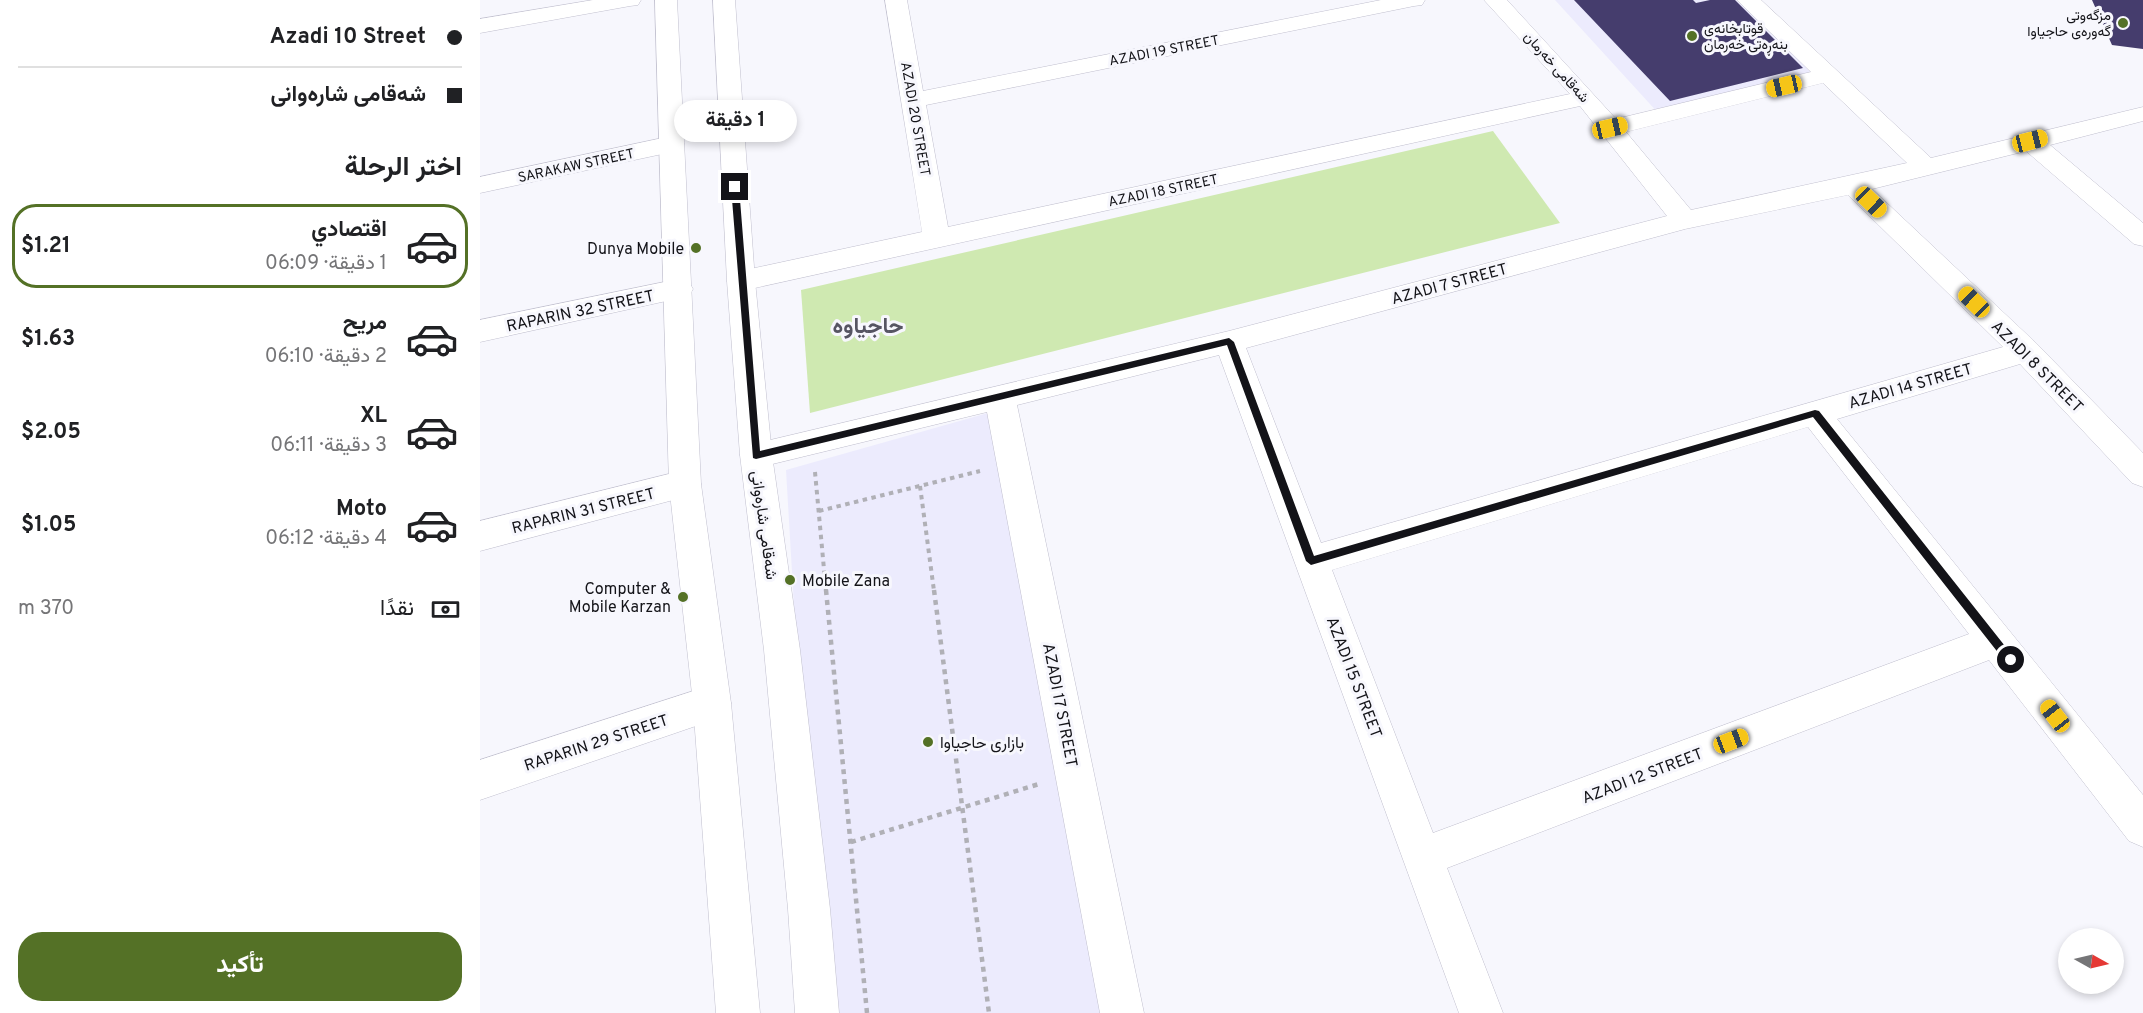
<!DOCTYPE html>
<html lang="ar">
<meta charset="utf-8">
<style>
body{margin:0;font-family:Overpass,Vazirmatn,sans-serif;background:#f6f6f6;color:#202124;direction:rtl;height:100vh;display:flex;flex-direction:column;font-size:22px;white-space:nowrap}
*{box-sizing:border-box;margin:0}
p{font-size:20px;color:#757577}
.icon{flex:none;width:33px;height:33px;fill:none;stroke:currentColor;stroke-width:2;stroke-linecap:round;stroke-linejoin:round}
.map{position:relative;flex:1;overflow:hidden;direction:ltr}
.sheet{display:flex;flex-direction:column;background:#fff;width:480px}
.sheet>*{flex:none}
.banner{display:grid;align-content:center;height:132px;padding:0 18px;background:#fff}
.needle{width:39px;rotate:98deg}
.fabs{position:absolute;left:1578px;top:928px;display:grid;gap:12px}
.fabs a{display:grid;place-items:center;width:66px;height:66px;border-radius:50%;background:#fff;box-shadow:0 3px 9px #0003;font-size:30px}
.end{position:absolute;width:27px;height:27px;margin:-14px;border:8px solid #131318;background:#fff;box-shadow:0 0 0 3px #fff}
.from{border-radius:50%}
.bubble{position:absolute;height:42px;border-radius:21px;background:#fff;box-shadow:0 3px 9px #0003;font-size:20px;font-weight:700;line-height:42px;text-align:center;direction:rtl}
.car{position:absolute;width:18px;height:36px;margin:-18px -9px;border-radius:8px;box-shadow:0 0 4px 2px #0007;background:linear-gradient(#f5c518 24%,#345 0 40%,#f5c518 0 76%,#345 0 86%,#f5c518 0)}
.banner b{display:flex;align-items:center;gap:21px;height:57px;font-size:22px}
.banner b+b{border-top:2px solid #e0e0e0}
.banner i{width:15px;height:15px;background:#202124}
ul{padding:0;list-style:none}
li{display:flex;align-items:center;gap:18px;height:84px;margin:0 12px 9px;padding:0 6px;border:3px solid transparent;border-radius:24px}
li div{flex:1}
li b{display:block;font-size:22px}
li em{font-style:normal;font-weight:700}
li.selected{border-color:#547126}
li>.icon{width:54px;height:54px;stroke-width:1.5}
h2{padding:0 18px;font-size:27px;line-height:72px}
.pay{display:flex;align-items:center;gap:15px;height:66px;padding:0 18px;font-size:22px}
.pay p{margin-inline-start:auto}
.button{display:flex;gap:12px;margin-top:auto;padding:12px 18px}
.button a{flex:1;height:69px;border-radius:24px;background:#547126;color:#fff;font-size:24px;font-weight:700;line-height:69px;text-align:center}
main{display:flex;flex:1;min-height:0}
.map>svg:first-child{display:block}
.built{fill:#ecebfd}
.green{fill:#cfe9b1}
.building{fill:#453d6d}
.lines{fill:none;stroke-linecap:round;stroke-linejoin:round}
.minor-casing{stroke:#c0bfce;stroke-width:1}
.major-casing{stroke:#c0bfce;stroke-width:1}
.path-far1{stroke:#b0b0b6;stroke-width:4;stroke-dasharray:4.5 4.5;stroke-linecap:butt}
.path{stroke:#b0b0b6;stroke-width:4.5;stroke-dasharray:5 5;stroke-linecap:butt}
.minor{fill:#fff;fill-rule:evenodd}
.major{fill:#fff;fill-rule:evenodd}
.route{fill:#131318}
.poi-dot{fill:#547126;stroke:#f7f7fd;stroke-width:2}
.labels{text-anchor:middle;stroke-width:6;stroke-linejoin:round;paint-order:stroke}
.far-poi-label{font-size:14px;fill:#131318;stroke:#f7f7fd;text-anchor:end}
.far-street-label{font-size:14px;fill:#131318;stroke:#f7f7fd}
.poi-label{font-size:16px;fill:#131318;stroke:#f7f7fd;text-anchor:end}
.street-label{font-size:16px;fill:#131318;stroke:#f7f7fd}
.district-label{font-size:22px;font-weight:bold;fill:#565562;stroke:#f7f7fd}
</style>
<main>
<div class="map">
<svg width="1663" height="1013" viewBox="0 0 1663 1013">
<rect width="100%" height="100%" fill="#f7f7fd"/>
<path class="built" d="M1075,0H1276L1356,73L1180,115Z
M508,413L629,1013H338L306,470Z"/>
<path class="green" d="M1013,131L1080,223L330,413L321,290Z"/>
<path class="building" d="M1094,0H1213L1216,3L1230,0H1255L1323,68L1190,101Z
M1612,0H1663V49L1632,45Z"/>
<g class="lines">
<g class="minor-casing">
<path id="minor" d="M113,0H161L158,5L150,6L0,33V19Z
M405,0H427L443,91L901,0H945L942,5L934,6L446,105L468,227L1090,94L1004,0H1027L1136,119L1331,72L1257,0H1281L1451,158L1663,107V121L1570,145L1663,223V246L1654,244L1546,151L1392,189L1556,343L1663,453V487L1652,483L1540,364L1357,419L1663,795V847L1649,841L1509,660L967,868L1023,1013H979L739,355L537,405L664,1013H620L507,412L276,468L265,464L260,455L265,446L749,331L1187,216L1100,106L261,291L251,288L247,281L251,274L261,271L442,232ZM1343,83L1427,163L1211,210L1146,132ZM1368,195L1523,347L841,543L766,348L1205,229ZM1328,427L1489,634L953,833L852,570Z
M192,136L201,138L204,144L201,150L0,193V177Z
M199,279L209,282L213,289L209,296L0,342V320Z
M205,470L216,474L221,484L216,494L0,551V521Z
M232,685L245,690L251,703L245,716L0,800V760Z"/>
</g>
<g class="major-casing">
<path id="major" d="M175,0H197L221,484L251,703L280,1013H236L213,703L189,484Z
M233,0H255L275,281L292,455L320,650L350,909L359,1013H315L308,909L284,650L260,455L247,281Z"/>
</g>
<path class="path-far1" d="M335,472L346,591
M440,486L454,591
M339,511L500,471"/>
<path class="path" d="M346,590L387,1013
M454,590L509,1013
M371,842L559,784"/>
<use href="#minor" class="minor"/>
<use href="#major" class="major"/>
</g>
<path class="route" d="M255,185L259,187L280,451L749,338L754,342L834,556L1335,410L1339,411L1536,660L1534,664H1527L1333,417L831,565L826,561L747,345L276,459L273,458L251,187Z"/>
<g class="poi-dot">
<circle cx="1643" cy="23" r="6"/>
<circle cx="1212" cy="36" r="6"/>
<circle cx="216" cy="248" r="6"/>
<circle cx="310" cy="580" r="6"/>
<circle cx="203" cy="597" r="6"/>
<circle cx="448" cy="742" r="6"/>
</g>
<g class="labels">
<g class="far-poi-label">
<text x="1631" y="20">مزگەوتی<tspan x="1631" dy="16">گەورەی حاجیاوا</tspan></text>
<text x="1224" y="33" text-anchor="start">قوتابخانەی<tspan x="1224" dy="16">بنەڕەتی خەرمان</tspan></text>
</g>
<g class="far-street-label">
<text transform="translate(684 50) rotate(-11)" y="5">AZADI 19 STREET</text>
<text transform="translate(1077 67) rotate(48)" y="5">شەقامی خەرمان</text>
<text transform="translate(436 119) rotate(80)" y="5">AZADI 20 STREET</text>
<text transform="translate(96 165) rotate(-12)" y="5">SARAKAW STREET</text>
<text transform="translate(683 190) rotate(-12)" y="5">AZADI 18 STREET</text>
</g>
<g class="poi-label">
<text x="204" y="254">Dunya Mobile</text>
<text x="322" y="586" text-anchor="start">Mobile Zana</text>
<text x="191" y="594">Computer &amp;<tspan x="191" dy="18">Mobile Karzan</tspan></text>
<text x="460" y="748" text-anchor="start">بازاری حاجیاوا</text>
</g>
<g class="street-label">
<text transform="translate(969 283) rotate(-15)" y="6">AZADI 7 STREET</text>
<text transform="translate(100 310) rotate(-12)" y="6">RAPARIN 32 STREET</text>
<text transform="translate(1558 366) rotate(45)" y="6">AZADI 8 STREET</text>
<text transform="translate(1430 385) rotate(-16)" y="6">AZADI 14 STREET</text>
<text transform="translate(103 510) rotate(-14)" y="6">RAPARIN 31 STREET</text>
<text transform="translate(285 525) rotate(82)" y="6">شەقامی شارەوانی</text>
<text transform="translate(875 677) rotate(69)" y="6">AZADI 15 STREET</text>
<text transform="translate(581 705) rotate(79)" y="6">AZADI 17 STREET</text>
<text transform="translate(116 742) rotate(-18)" y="6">RAPARIN 29 STREET</text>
<text transform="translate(1162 775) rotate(-21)" y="6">AZADI 12 STREET</text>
</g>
<g class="district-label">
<text x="388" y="333">حاجیاوە</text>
</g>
</g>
</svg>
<div class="fabs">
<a><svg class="needle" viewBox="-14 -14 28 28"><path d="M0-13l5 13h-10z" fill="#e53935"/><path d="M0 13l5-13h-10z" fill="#757577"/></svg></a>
</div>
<i class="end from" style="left:1531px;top:660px"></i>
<i class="end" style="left:255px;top:187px"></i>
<div class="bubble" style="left:194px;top:100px;width:123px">1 دقيقة</div>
<i class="car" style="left:1304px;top:86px;rotate:257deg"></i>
<i class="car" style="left:1130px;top:128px;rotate:77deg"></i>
<i class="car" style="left:1550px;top:141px;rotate:76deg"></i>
<i class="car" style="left:1391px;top:202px;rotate:134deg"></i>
<i class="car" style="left:1494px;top:302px;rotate:314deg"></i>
<i class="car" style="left:1575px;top:716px;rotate:322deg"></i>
<i class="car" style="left:1251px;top:741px;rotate:69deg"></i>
</div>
<section class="sheet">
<div class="banner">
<b><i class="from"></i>Azadi 10 Street</b>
<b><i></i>شەقامی شارەوانی</b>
</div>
<h2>اختر الرحلة</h2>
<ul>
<li class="selected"><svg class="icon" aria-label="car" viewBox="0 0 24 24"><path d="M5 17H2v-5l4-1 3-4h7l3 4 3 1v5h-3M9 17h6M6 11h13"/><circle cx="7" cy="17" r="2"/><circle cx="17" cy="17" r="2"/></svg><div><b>اقتصادي</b><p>1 دقيقة · 06:09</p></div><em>$1.21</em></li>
<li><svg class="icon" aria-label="car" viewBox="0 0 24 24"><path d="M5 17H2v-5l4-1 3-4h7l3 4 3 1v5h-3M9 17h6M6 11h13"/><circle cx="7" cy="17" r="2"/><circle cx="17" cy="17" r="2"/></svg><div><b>مريح</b><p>2 دقيقة · 06:10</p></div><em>$1.63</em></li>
<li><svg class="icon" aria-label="car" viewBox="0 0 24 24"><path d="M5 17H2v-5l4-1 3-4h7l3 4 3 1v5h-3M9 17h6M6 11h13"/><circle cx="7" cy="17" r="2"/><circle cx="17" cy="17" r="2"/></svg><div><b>XL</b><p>3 دقيقة · 06:11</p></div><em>$2.05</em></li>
<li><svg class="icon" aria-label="car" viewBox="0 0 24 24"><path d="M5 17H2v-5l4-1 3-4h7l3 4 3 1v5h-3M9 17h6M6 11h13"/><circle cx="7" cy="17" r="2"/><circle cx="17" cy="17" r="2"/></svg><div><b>Moto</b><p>4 دقيقة · 06:12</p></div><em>$1.05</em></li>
</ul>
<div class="pay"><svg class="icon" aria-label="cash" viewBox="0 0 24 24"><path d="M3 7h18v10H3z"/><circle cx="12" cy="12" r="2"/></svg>نقدًا<p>370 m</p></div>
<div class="button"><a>تأكيد</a></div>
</section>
</main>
